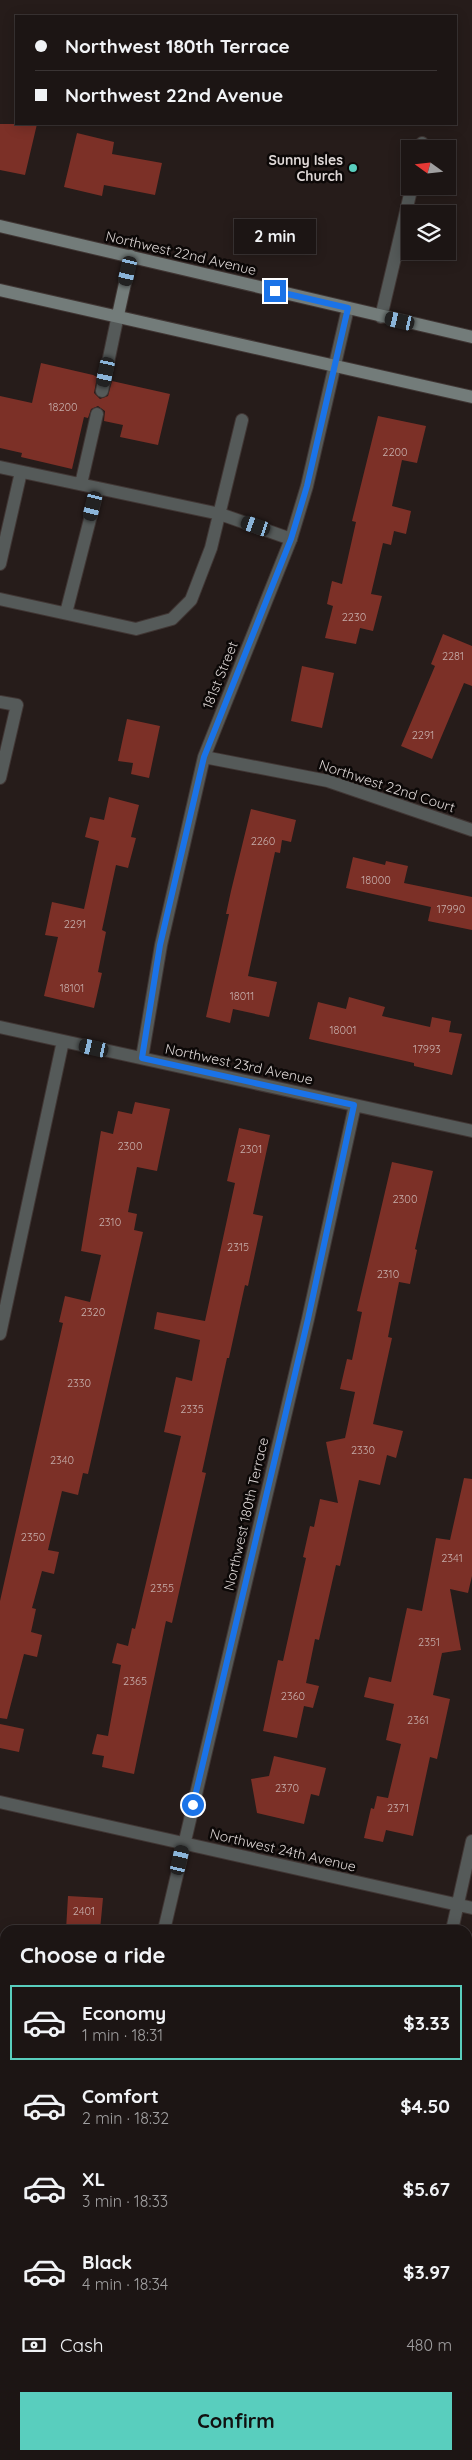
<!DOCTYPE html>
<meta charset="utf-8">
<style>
body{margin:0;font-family:Quicksand,sans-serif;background:#292222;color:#f1f3f6;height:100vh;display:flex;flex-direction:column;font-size:19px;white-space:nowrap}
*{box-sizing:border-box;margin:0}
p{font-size:16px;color:#a09fa0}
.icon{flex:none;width:28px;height:28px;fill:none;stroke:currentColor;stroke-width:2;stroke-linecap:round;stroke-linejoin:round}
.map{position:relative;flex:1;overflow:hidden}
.panel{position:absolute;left:0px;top:1925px;width:472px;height:535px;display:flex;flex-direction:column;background:#1c1514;border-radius:15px 15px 0 0;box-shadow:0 2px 12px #0003,0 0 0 1px #3a3434}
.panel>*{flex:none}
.hud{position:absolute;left:15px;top:15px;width:442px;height:110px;border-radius:0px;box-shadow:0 2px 12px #0003,0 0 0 1px #3a3434;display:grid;align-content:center;height:110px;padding:0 20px;background:#1c1514}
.needle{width:32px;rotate:285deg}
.fabs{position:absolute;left:401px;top:140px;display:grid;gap:10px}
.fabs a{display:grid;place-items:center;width:55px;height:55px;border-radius:0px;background:#1c1514;box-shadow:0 2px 12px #0003,0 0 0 1px #3a3434;font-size:25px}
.end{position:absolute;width:22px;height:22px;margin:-11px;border:6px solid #1a73e8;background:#fff;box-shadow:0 0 0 2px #fff}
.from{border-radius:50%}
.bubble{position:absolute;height:35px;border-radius:0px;background:#1c1514;box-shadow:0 2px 12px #0003,0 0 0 1px #3a3434;font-size:16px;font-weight:800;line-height:35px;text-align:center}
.car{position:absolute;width:15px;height:30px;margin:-15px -8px;border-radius:6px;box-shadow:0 0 4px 1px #0007;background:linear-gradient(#222 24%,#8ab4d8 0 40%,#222 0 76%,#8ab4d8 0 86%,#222 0)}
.hud b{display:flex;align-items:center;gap:18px;height:48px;font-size:19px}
.hud b+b{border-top:1px solid #3a3434}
.hud i{width:12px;height:12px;background:#f1f3f6}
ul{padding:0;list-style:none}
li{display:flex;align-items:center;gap:15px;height:75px;margin:0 10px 8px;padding:0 10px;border:2px solid transparent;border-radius:0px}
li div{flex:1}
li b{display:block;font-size:19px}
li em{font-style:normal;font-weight:800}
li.active{border-color:#59cebe}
li>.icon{width:45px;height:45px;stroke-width:1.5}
h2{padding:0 20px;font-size:22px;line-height:60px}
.pay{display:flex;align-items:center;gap:12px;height:55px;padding:0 20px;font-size:19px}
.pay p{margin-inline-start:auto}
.action{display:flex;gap:10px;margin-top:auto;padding:10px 20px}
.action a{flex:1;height:58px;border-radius:0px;background:#59cebe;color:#111;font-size:20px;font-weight:800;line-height:58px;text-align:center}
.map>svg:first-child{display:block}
.building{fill:#7c3027}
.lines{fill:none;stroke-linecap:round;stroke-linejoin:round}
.lane-casing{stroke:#403634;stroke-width:14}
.street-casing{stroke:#403634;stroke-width:14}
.secondary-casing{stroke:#403634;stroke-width:14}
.lane{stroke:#555a59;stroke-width:12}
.street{stroke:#555a59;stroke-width:12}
.secondary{stroke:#737c7a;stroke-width:12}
.route{stroke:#1a73e8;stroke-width:6}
.poi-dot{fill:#59cebe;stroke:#0c0807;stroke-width:2}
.labels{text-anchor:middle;stroke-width:5;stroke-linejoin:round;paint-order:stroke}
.number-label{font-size:11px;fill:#c6adaa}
.poi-label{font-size:14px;font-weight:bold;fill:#ded7d6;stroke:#0c0807;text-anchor:end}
.street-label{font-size:14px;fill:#ded7d6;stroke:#0c0807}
</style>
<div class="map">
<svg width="472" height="2460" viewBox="0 0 472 2460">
<rect width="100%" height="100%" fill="#261c1a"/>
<path class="building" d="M0,124H37L25,175L0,170Z
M77,133L114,142L112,154L162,163L155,195L104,185L102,196L64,187Z
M41,363L93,375L97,377L94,393L100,399L108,396L112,381L170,394L158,445L120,437L123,425L104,421L105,411L98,406L91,409L88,418L84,417L72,469L21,457L22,453L0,448V396L32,403Z
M378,416L426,426L417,463L402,460L392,506L411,511L406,534L394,531L391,545L383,543L371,594L382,596L373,631L360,628L356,644L325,638L333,606L327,604L332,581L342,584L356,522L352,521Z
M443,634L472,646V686L464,683L432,759L401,746L435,666L431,664Z
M302,666L334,673L322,728L291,721Z
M127,719L160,726L149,778L131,774L133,763L118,761Z
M109,797L139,805L131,837L136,838L128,868L116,865L102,930L106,932L98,972L102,973L94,1008L44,996L58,937L45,935L52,902L84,909L99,841L85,837L90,817L104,820Z
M251,809L296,820L291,842L282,840L280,853L275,852L248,976L277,982L269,1017L233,1009L230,1023L206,1017L229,914H226L231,891Z
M353,857L385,865L386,861L408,866L404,883L472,897V930L428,921L431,907L346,888Z
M349,997L385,1007L382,1016L430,1027L432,1017L451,1021L449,1032L462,1034L452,1075L414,1066V1063L309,1039L318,1002L346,1009Z
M135,1102L170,1109L157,1171L137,1167L128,1212L137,1214L134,1230L143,1232L88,1474L83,1473L78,1495L62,1491L48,1550L59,1552L54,1574L42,1571L32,1608L36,1609L31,1632L42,1635L37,1657L24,1654L7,1719L0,1718V1601L63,1323L59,1322L65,1296L90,1302L101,1255L81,1251L101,1131L113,1134L118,1111L132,1114Z
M239,1128L270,1135L253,1214L263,1216L248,1286L245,1285L229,1358H227L202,1472L206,1473L172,1623L166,1621L134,1774L102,1767L104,1756L92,1754L97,1734L108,1736L121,1665L112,1663L117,1643L128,1646L132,1628L135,1629L181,1436L164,1432L176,1377L192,1381L200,1340L154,1329L157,1312L205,1321L235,1183L227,1181Z
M392,1162L433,1171L415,1249L417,1250L410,1284L399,1282L388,1337L392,1338L373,1424L403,1431L396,1458L387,1455L380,1485L359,1480L340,1566L336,1565L319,1640L315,1639L306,1683L319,1686L313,1708L304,1706L297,1738L263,1731L278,1660L283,1661L306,1558L303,1557L310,1526L314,1527L320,1499L338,1503L326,1442L345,1438L355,1392L340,1389L347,1359L352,1360L362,1312L357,1311Z
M464,1478L472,1479V1576L468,1593L450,1589L461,1650L442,1653L433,1695L450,1699L437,1759L430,1757L413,1836L386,1830L383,1842L364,1838L371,1808L374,1809L377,1796L388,1798L401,1744L386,1740L394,1704L364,1697L369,1677L391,1682L407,1608L422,1611L436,1538L450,1540Z
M0,1724L24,1729L19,1752L0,1748Z
M274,1756L326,1768L319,1796L311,1794L304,1824L257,1813L251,1779L269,1776Z
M68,1896L103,1898L100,1930H66Z"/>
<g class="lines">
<g class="lane-casing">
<path id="lane" d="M420,149L422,143
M381,317L412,186
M102,391L118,315
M0,467L220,514L291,539
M81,484L97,414
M0,564L21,472
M0,599L136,629L172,619L191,600L211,548L242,420
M66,613L98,488
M0,702L17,705L0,778"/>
</g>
<g class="street-casing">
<path id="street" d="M204,757L328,781L472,830
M0,1027L472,1131
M142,1058L161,945L204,757L291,539L307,486L348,308
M0,1334L63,1041
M0,1802L472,1908
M164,1930L308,1319L355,1105
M452,1930L472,1841
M45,2460L46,2455
M335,2460L336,2455"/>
</g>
<g class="secondary-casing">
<path id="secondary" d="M0,226L472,337
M0,290L472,397
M118,315L131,256"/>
</g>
<use href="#lane" class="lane"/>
<use href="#street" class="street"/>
<use href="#secondary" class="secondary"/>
</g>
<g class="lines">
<path class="route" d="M193,1805L308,1319L354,1105L142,1058L160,945L204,757L291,539L307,486L348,308L275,291"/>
</g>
<circle class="poi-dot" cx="353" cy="168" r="5"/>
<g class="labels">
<g class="number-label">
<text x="63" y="411">18200</text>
<text x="395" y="456">2200</text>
<text x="354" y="621">2230</text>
<text x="453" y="660">2281</text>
<text x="423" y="739">2291</text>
<text x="263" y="845">2260</text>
<text x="376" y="884">18000</text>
<text x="451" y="913">17990</text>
<text x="75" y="928">2291</text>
<text x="72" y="992">18101</text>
<text x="242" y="1000">18011</text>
<text x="343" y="1034">18001</text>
<text x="427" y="1053">17993</text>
<text x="130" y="1150">2300</text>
<text x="251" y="1153">2301</text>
<text x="405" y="1203">2300</text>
<text x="110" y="1226">2310</text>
<text x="238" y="1251">2315</text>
<text x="388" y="1278">2310</text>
<text x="93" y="1316">2320</text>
<text x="79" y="1387">2330</text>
<text x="192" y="1413">2335</text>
<text x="363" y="1454">2330</text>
<text x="62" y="1464">2340</text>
<text x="33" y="1541">2350</text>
<text x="452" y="1562">2341</text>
<text x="162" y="1592">2355</text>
<text x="429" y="1646">2351</text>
<text x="135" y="1685">2365</text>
<text x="293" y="1700">2360</text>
<text x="418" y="1724">2361</text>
<text x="287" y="1792">2370</text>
<text x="398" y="1812">2371</text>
<text x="84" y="1915">2401</text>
</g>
<g class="poi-label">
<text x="343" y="165">Sunny Isles<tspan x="343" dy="16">Church</tspan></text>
</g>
<g class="street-label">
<text transform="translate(181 253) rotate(13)" y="5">Northwest 22nd Avenue</text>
<text transform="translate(220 675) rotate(-68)" y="5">181st Street</text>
<text transform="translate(387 786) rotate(18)" y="5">Northwest 22nd Court</text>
<text transform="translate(239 1064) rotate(12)" y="5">Northwest 23rd Avenue</text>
<text transform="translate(246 1514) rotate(-77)" y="5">Northwest 180th Terrace</text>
<text transform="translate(283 1850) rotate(13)" y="5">Northwest 24th Avenue</text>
</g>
</g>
</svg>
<div class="fabs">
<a><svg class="needle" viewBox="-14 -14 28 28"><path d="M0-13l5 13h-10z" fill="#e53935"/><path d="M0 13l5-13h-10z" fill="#a09fa0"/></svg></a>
<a><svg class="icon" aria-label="layers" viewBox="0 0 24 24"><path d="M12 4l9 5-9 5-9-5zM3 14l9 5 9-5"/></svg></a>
</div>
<i class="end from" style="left:193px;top:1805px"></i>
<i class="end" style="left:275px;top:291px"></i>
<div class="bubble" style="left:234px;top:219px;width:82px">2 min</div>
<i class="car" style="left:128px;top:271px;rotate:193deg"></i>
<i class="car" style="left:400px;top:321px;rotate:283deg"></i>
<i class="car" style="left:106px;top:372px;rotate:192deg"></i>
<i class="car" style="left:93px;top:506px;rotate:194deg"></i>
<i class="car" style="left:256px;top:526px;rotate:289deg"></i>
<i class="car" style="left:94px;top:1048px;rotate:283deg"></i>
<i class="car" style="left:180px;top:1860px;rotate:13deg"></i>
<div class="hud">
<b><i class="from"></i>Northwest 180th Terrace</b>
<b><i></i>Northwest 22nd Avenue</b>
</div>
<section class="panel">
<h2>Choose a ride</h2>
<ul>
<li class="active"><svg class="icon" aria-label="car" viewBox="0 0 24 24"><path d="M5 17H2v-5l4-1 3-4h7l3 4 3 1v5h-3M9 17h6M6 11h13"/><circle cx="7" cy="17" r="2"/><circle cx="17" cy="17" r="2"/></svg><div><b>Economy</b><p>1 min · 18:31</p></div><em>$3.33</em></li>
<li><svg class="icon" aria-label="car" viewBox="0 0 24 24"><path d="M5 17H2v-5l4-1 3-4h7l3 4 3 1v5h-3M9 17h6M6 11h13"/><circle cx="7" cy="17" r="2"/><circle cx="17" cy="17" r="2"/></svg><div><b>Comfort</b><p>2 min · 18:32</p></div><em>$4.50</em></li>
<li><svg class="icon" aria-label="car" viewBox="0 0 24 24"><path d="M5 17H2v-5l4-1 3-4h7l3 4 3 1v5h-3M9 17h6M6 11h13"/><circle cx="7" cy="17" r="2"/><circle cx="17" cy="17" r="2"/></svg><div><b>XL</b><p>3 min · 18:33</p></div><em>$5.67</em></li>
<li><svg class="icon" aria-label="car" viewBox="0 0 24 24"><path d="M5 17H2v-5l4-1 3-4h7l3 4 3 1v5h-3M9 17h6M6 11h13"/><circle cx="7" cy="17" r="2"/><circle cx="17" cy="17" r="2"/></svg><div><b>Black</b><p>4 min · 18:34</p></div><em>$3.97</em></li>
</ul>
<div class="pay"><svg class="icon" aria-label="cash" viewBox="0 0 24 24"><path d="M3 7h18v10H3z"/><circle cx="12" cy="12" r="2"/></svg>Cash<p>480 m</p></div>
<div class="action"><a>Confirm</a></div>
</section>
</div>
